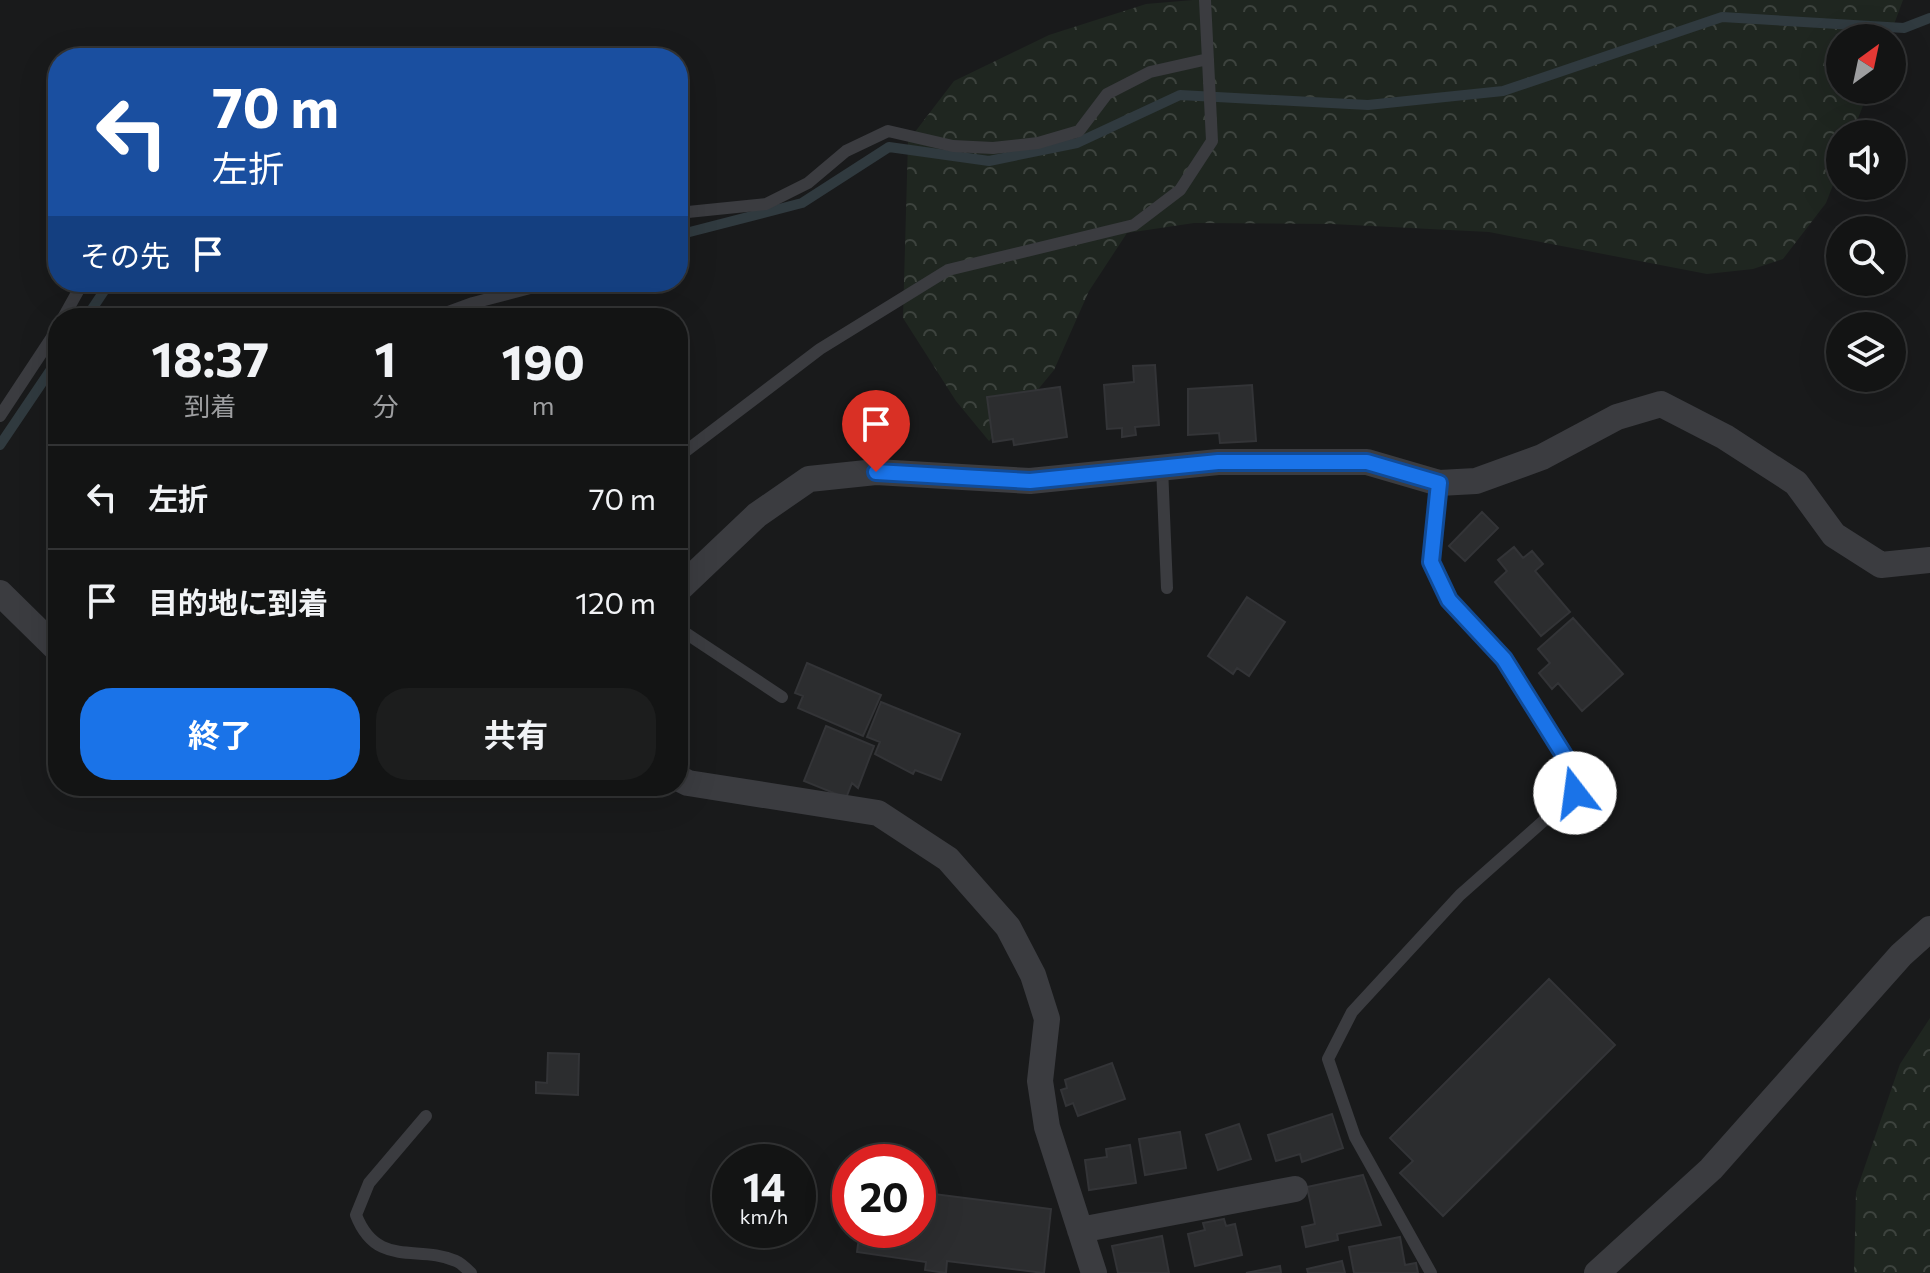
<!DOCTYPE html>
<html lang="ja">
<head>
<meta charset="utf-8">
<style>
  :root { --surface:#131414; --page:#1c1d1d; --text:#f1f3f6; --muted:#9d9ea0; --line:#323334; --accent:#1a73e8 }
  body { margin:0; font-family:Commissioner,"Noto Sans JP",sans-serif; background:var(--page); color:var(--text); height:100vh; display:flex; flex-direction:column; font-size:30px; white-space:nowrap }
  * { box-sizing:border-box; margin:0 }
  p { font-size:26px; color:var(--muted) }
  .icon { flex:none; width:44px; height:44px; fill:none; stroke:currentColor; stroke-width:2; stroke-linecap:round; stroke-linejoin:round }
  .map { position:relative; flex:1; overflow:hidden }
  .details { position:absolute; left:48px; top:308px; width:640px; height:488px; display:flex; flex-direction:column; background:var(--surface); border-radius:32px; box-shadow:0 8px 32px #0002,0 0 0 2px var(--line) }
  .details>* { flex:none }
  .banner { position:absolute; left:48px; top:48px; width:640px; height:244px; border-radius:32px; box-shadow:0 8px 32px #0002,0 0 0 2px var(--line); background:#1a4fa0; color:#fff; overflow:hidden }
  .needle { width:52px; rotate:33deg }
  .fabs { position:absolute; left:1826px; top:24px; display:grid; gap:16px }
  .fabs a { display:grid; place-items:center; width:80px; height:80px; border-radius:50%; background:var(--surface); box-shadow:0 8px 32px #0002,0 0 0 2px var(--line); font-size:40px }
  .speed { position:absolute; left:712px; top:1144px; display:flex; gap:16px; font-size:40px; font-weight:700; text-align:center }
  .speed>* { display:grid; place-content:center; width:104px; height:104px; border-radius:50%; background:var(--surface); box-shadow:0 8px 32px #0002,0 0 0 2px var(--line); line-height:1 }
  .speed small { font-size:20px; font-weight:400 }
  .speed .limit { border:12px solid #d22; background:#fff; color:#111 }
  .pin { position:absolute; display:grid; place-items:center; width:68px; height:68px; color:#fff; margin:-82px -34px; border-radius:50% 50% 50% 0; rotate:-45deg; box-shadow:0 0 8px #0007 }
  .pin .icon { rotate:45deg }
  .me { position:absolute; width:88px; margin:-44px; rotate:345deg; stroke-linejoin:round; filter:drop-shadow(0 0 6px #0008) }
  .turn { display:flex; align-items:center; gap:28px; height:168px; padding:0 32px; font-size:36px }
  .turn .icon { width:104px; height:104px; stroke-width:2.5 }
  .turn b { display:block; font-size:56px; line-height:68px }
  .then { display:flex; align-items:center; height:76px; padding:0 32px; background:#0003; gap:16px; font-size:30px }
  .eta { display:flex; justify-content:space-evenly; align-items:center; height:136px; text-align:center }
  .eta b { font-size:48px; font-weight:700; line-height:56px }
  .action { display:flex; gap:16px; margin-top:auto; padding:16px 32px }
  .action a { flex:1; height:92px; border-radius:32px; background:var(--accent); color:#fff; font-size:32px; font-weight:700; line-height:92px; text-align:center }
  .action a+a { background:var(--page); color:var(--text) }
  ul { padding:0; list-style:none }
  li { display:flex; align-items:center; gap:24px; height:104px; padding:0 32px; border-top:2px solid var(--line) }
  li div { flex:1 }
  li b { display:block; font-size:30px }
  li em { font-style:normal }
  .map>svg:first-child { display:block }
  .forest { fill:url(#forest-crowns) }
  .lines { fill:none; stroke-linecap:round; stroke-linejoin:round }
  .stream { stroke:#303a3f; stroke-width:10 }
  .building { fill:#2c2d2f; stroke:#333437; stroke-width:2 }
  .service { stroke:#3b3c40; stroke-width:12 }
  .minor { stroke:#3b3c40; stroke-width:26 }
  .route-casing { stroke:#114b97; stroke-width:20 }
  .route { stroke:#1a73e8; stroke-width:14 }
</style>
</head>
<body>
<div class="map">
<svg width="1930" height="1273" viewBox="0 0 1930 1273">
  <defs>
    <pattern id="forest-crowns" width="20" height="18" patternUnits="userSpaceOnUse" patternTransform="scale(2)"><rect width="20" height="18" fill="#1f2620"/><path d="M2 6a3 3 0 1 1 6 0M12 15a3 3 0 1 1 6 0" fill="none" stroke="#3d433e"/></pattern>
  </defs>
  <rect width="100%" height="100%" fill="#191a1b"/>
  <path class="forest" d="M1193 0H1903L1889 38H1840V90H1869L1852 134H1840V167L1826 203 1783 259 1753 269 1707 274 1489 232 1332 224 1194 223 1127 233 1089 291 1054 370 1022 409 989 441 956 401 903 318 908 141 954 81 1049 35 1146 4Z
    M1930 1018V1273H1854L1856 1192 1900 1064Z"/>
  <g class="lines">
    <path class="stream" d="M678 235 802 203 889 147 989 161 1077 143 1180 95 1368 105 1503 91 1722 17 1904 28 1930 18
      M86 318 110 282
      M0 445 58 359"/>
  </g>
  <path class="building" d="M1155 365 1159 425 1135 427 1136 435 1122 437V428L1107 429 1104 385 1134 382 1133 366Z
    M1252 385 1256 441 1220 443 1219 433 1188 435V389Z
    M1060 387 1067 437 1014 445 1013 439 993 442 987 397Z
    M1482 512 1498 528 1465 561 1449 546Z
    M1514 547 1523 558 1532 551 1543 564 1535 571 1570 612 1541 636 1495 582 1507 571 1498 560Z
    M1247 597 1285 622 1249 676 1237 668 1233 674 1208 656Z
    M1573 618 1623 674 1582 711 1558 683 1552 689 1539 673 1550 663 1538 649Z
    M807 663 881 695 863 736 798 708 803 696 795 693Z
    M881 702 960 734 941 780 915 770 913 774 875 754 880 742 867 737Z
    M826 726 874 746 858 788 852 783 846 798 804 781Z
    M1549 979 1615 1045 1443 1216 1400 1173 1413 1161 1390 1138Z
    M548 1053 579 1054 578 1095 536 1093V1082L547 1083Z
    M1112 1063 1125 1099 1078 1116 1073 1103 1066 1106 1061 1090 1067 1088 1065 1080Z
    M1332 1114 1343 1148 1302 1162 1300 1154 1276 1161 1268 1135Z
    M1239 1124 1251 1159 1218 1170 1206 1135Z
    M1180 1132 1186 1168 1145 1175 1139 1139Z
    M1130 1145 1136 1183 1089 1190 1085 1160 1107 1157 1106 1149Z
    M1363 1175 1381 1225 1337 1234 1338 1240 1306 1247 1302 1227 1315 1224 1307 1187Z
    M918 1192 1051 1209 1044 1273 947 1261 946 1273 925 1270 926 1262 857 1252 860 1230H918Z
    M1224 1219 1226 1226 1235 1224 1242 1255 1195 1266 1188 1234 1205 1230 1203 1223Z
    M1162 1236 1169 1273H1118L1112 1246Z
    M1400 1237 1405 1265 1416 1263 1418 1273H1354L1349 1247Z
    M1342 1261 1345 1273H1308L1307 1269Z
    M1280 1266 1281 1273H1246Z"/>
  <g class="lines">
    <path class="service" d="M678 213 766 204 808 183 846 151 888 131 953 146 993 148 1038 143 1079 131 1107 94 1150 72 1208 59
      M63 318 83 282
      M432 318 473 303 553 282
      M0 416 58 328
      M678 457 820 349 948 270 1134 225 1180 190 1212 141 1205 0
      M1162 467 1167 588
      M678 628 782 697
      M426 1116 369 1183 356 1215C377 1269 418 1244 456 1261 461 1263 467 1269 471 1273
      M1431 1273 1355 1137 1328 1059 1352 1012 1460 895 1575 793 1569 763 1504 659 1449 600 1431 562 1439 483"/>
    <path class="minor" d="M678 590 757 515 809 479 876 472 1030 481 1218 462H1367L1439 483 1476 481 1542 457 1617 417 1661 404 1725 437 1796 483 1834 535 1881 565 1930 560
      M0 593 58 650
      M678 778 688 783 878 813 948 859 1008 927 1033 975 1047 1019 1040 1081 1047 1127 1094 1273
      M1080 1230 1295 1189
      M1597 1273 1711 1169 1901 955 1930 929"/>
  </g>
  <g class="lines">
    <g class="route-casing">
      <path id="route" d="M876 472 1030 481 1218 462H1367L1439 483 1431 562 1449 600 1504 659 1569 763 1575 793"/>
    </g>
    <use href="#route" class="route"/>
  </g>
</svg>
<div class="fabs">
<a><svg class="needle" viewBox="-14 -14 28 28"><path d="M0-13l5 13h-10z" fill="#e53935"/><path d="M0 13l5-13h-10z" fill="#9d9ea0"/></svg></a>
<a><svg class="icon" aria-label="sound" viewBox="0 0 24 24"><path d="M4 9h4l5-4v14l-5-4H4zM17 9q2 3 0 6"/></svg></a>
<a><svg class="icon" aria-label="search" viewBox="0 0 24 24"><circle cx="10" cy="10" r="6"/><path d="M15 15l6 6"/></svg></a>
<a><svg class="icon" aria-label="layers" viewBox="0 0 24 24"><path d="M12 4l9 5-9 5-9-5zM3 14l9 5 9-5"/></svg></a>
</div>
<div class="speed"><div>14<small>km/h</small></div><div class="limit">20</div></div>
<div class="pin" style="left:876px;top:472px;background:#d93025"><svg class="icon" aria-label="arrive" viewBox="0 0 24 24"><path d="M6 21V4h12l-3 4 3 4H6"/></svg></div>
<svg class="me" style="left:1575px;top:793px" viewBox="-20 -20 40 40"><circle r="19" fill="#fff"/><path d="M0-13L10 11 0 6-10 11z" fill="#1a73e8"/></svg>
<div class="banner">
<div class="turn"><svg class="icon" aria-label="left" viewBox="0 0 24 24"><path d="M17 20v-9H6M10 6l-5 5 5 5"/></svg><div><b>70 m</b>左折</div></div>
<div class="then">その先<svg class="icon" aria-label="arrive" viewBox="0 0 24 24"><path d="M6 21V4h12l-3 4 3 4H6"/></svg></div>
</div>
<section class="details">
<div class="eta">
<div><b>18:37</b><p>到着</p></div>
<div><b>1</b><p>分</p></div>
<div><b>190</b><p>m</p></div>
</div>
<ul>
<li><svg class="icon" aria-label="left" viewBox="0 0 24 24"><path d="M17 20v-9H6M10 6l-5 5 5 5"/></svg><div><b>左折</b></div><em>70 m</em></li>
<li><svg class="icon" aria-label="arrive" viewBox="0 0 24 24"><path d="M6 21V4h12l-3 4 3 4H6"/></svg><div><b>目的地に到着</b></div><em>120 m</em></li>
</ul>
<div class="action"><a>終了</a><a>共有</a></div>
</section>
</div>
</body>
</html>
